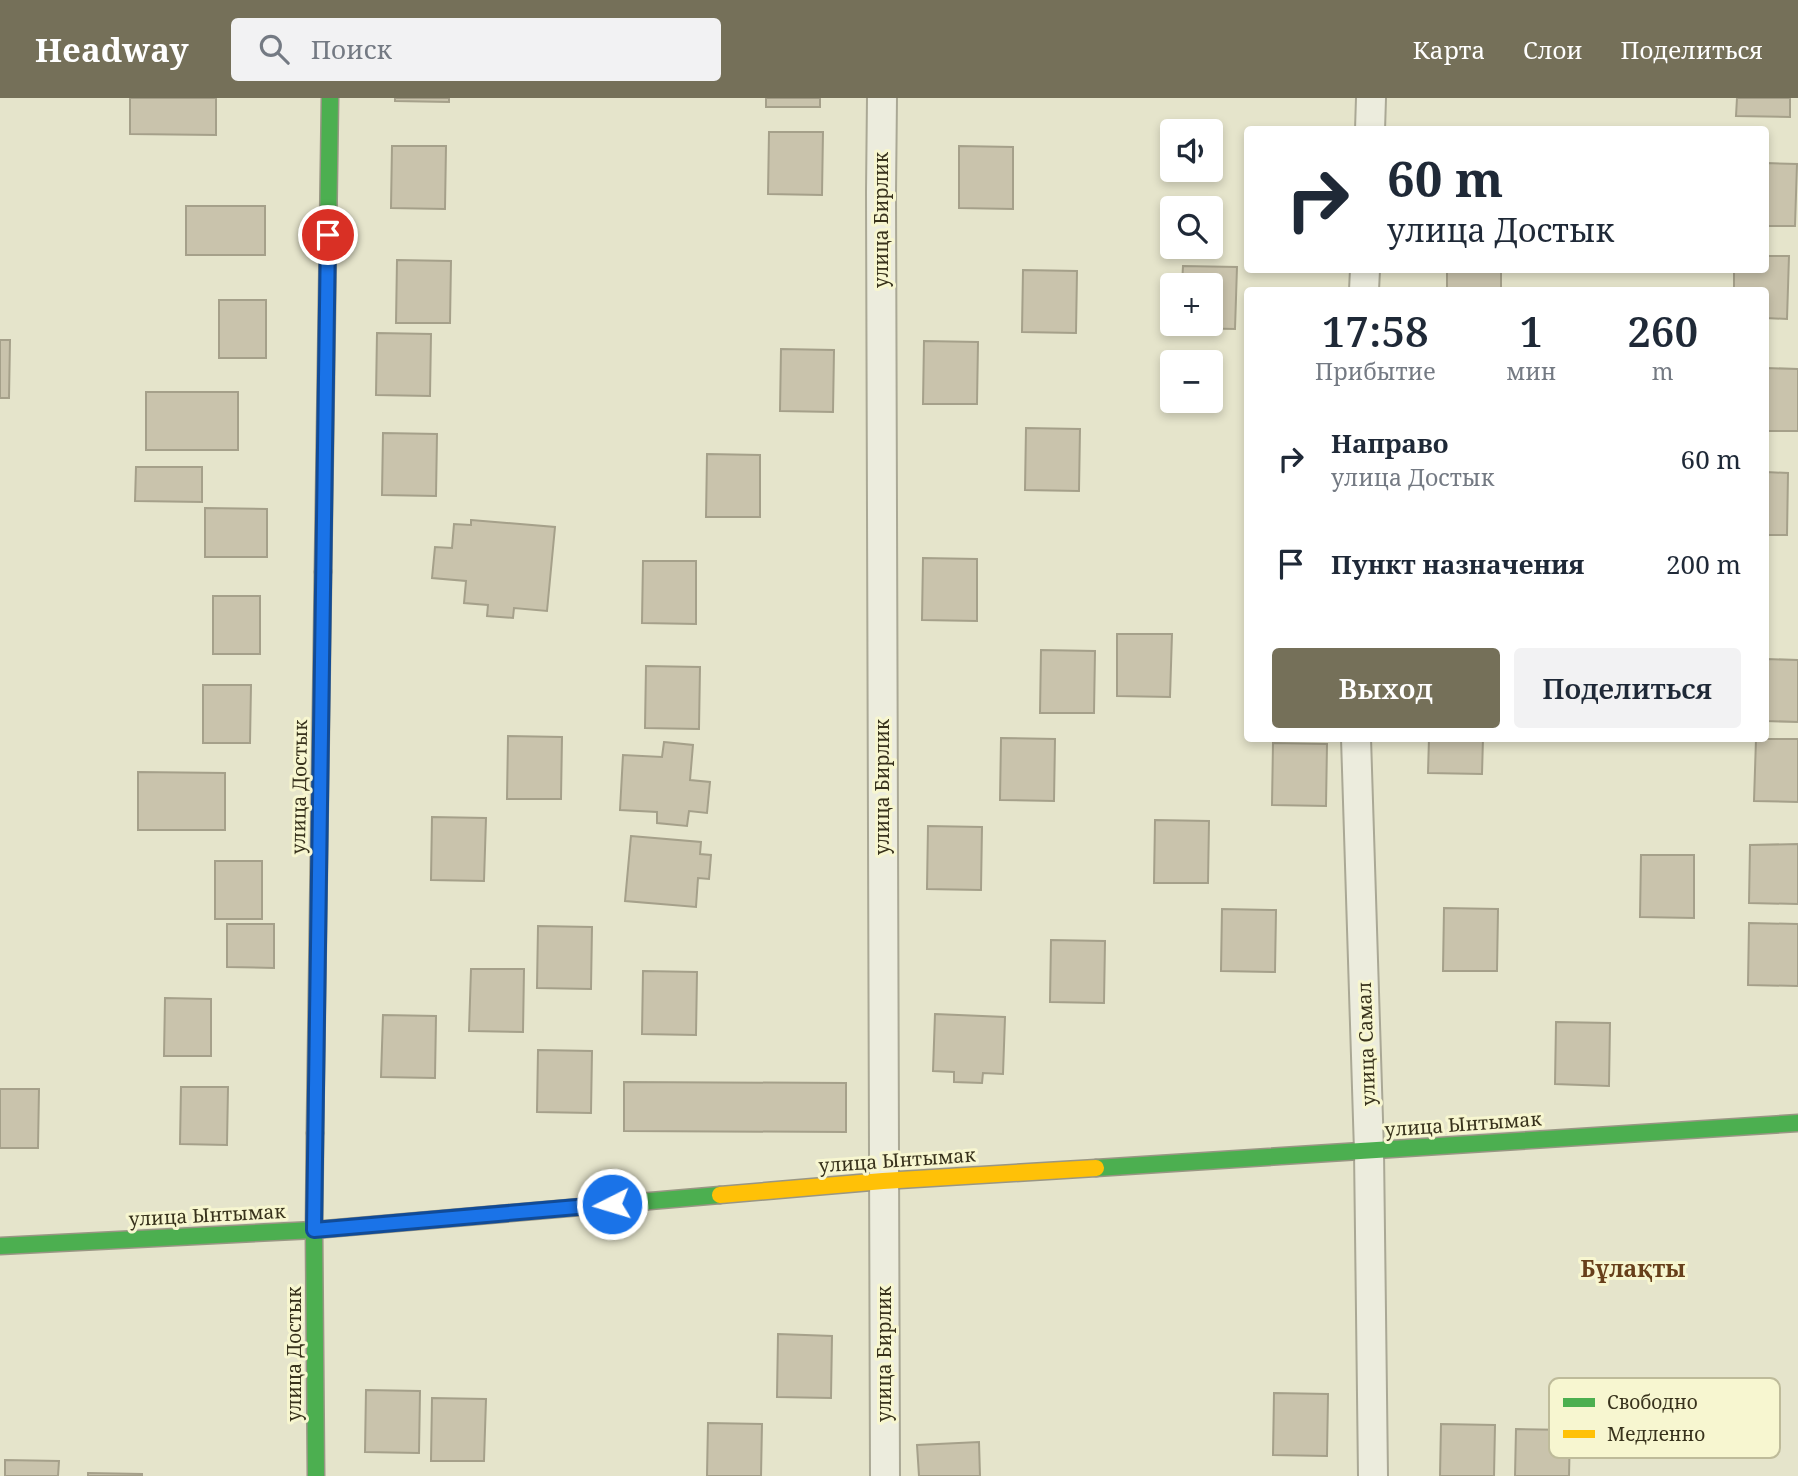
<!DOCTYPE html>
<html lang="ru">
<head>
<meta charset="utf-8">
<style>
  :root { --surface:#fff; --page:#f2f2f3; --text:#1f2937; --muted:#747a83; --accent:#757059 }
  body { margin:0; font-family:"Noto Serif",serif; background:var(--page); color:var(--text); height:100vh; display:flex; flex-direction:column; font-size:26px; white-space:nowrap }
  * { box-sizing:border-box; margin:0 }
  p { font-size:23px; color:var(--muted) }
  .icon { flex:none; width:38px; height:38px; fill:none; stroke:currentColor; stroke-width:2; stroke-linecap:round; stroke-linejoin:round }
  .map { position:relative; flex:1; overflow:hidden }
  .side { position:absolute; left:1244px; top:189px; width:525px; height:455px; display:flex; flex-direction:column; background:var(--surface); border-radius:7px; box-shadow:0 4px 10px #0003 }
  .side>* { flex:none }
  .banner { position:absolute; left:1244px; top:28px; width:525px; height:147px; border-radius:7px; box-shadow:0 4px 10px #0003; background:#fff; color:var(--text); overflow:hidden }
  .tools { position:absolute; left:1160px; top:21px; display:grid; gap:14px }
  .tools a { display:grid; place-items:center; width:63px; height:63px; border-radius:7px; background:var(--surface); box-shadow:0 4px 10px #0003; font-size:35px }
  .pin { position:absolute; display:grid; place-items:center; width:60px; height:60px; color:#fff; margin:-30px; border:4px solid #fff; border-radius:50%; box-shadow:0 2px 7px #0007 }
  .me { position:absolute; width:77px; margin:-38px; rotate:265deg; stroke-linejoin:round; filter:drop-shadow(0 0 5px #0008) }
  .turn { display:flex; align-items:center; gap:24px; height:147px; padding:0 28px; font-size:32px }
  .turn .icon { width:91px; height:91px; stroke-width:2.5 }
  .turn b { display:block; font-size:49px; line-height:60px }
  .eta { display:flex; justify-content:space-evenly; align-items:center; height:119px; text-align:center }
  .eta b { font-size:42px; font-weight:600; line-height:49px }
  .primary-button { display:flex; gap:14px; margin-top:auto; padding:14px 28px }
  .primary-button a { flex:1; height:80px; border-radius:7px; background:var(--accent); color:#fff; font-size:28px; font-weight:600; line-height:80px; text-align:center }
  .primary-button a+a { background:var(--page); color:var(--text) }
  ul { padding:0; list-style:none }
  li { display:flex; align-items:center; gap:21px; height:105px; padding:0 28px }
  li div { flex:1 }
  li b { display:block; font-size:26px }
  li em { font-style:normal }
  header { display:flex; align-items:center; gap:42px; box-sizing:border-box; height:98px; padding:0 35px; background:var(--accent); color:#fff }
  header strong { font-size:33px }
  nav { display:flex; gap:38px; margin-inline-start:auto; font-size:24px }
  .search { width:490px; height:63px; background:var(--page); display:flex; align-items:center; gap:18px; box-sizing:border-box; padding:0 24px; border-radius:7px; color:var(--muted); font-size:26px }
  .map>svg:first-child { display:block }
  .building { fill:#c9c3ac; stroke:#a5a08a; stroke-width:2 }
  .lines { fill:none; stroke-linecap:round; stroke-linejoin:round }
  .street-casing { stroke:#aaa895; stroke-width:32 }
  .fast-casing { stroke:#999684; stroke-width:19 }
  .slow-casing { stroke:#999684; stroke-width:19 }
  .street { stroke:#ececdd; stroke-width:28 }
  .fast { stroke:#4caf50; stroke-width:16 }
  .slow { stroke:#ffc107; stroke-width:16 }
  .route-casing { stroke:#114b97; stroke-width:18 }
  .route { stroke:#1a73e8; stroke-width:12 }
  .labels { text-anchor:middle; stroke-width:6; stroke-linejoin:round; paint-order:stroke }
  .street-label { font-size:19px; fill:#38321c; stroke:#f7f6d0 }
  .quarter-label { font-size:23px; font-weight:bold; fill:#673f1a; stroke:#f7f6d0 }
  .key { fill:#f7f6d0; stroke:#bebb9a; stroke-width:2 }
  .key-label { font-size:19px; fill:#38321c }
</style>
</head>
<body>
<header>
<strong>Headway</strong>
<div class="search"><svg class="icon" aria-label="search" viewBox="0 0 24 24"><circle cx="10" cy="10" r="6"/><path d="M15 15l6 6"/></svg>Поиск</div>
<nav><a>Карта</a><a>Слои</a><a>Поделиться</a></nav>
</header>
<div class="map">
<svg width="1798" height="1378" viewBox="0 0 1798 1378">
  <rect width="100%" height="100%" fill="#e5e4cb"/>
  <path class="building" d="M130 0H216V37L130 36Z
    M395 0H449V4L395 3Z
    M766 0H820V9H766Z
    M1737 0H1790V19L1736 18Z
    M1473 29 1527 30V32H1473Z
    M769 34H823L822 97 768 96Z
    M392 48H446L445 111 391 110Z
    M959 48 1013 49V111L959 110Z
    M1766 65 1797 66 1795 128H1766Z
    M186 108H265V157H186Z
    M1766 158H1789L1787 221 1766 220V192H1734V172H1766Z
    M397 162 451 163 450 225H396Z
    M1183 168 1237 169 1235 231 1182 230V226H1211V187H1182Z
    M1023 172 1077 173 1076 235 1022 234Z
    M1447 172H1501V192H1447Z
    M219 202H266V260H219Z
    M377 235 431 236 430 298 376 297Z
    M0 242H10L9 300H0Z
    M924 243 978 244 977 306H923Z
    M781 251 834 252 833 314 780 313Z
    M1766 270 1798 271V333H1766Z
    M146 294H238V352H146Z
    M1026 330 1080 331 1079 393 1025 392Z
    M383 335 437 336 436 398 382 397Z
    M707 356 760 357V419H706Z
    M136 369H202V404L135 403Z
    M1766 374 1788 375 1787 437H1766Z
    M205 410 267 411V459H205Z
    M471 422 555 429 547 513 514 510 513 520 487 518 488 507 464 505 466 483 432 480 435 449 452 450 454 426 471 427Z
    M923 460 977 461V523L922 522Z
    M643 463H696V526L642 525Z
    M213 498H260V556H213Z
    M1117 536H1172L1170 599 1117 598Z
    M1041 552 1095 553 1094 615H1040Z
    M1766 561 1798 562V624L1766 623Z
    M646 568 700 569 699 631 645 630Z
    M203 587H251L250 645H203Z
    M508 638 562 639 561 701H507Z
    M1001 640 1055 641 1054 703 1000 702Z
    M1429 640H1483L1482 676 1428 675Z
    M1756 641H1798V704L1754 703Z
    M664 644 693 647 690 682 710 684 707 715 689 713 687 728 657 725V714L620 712 623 657 662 659Z
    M1273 645 1327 646 1326 708 1272 707Z
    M138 674 225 675V732H138Z
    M432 719 486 720 484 783 431 782Z
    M1155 722 1209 723 1208 785H1154Z
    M928 728 982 729 981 792 927 791Z
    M631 738 701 744 700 756 711 757 709 781 698 780 696 809 625 803Z
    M1798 746V806L1749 805 1750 747Z
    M1641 757H1694V820L1640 819Z
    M215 763H262V821H215Z
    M1444 810 1498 811 1497 873H1443Z
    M1222 811 1276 812 1275 874 1221 873Z
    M1749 825 1798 826V888L1748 887Z
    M227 826H274V870L227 869Z
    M538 828 592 829 591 891 537 890Z
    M1051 842 1105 843 1104 905 1050 904Z
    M471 871H524L523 934 469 933Z
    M643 873 697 874 696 937 642 936Z
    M165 900 211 901V958H164Z
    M935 916 1005 919 1003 976 983 975 982 985 954 984V974L933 973Z
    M383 917 436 918 435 980 381 979Z
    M1556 924 1610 925 1609 988 1555 986Z
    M538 952 592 953 591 1015 537 1014Z
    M624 984 846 985V1034L624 1033Z
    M181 989H228L227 1047 180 1046Z
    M0 991H39L38 1050H0Z
    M778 1236 832 1238 831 1300 777 1299Z
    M366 1292 420 1293 419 1355 365 1354Z
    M1274 1295 1328 1296 1327 1358 1273 1357Z
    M432 1300 486 1301 484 1363H431Z
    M708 1325 762 1326 761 1378H707Z
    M1441 1326 1495 1327 1494 1378H1440Z
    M1516 1331 1570 1332 1569 1378H1515Z
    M979 1344 980 1378H919L917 1347Z
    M5 1362 59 1363 58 1378H5Z
    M88 1375 142 1376V1378H88Z"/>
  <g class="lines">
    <g class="street-casing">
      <path id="street" d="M882 0 881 94 885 1378
        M1370 32 1371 0
        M1364 192 1365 172
        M1356 640 1369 1053 1373 1378"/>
    </g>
    <g class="fast-casing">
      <path id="fast" d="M323 474 330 0
        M315 1035 314 1132 316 1378
        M1096 1070 1798 1025
        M0 1148 314 1132 720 1097"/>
    </g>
    <g class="slow-casing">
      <path id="slow" d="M315 1035 323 474
        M720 1097 883 1083 1096 1070"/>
    </g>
    <use href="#street" class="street"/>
    <use href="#fast" class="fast"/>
    <use href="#slow" class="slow"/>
  </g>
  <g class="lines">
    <g class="route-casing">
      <path id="route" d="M328 137 314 1132 612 1106"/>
    </g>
    <use href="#route" class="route"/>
  </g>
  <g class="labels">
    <g class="street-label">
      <text transform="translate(881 122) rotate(-90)" y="7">улица Бирлик</text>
      <text transform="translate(299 689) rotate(-89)" y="7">улица Достык</text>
      <text transform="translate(882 689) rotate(-90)" y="7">улица Бирлик</text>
      <text transform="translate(1366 946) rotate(-92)" y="7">улица Самал</text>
      <text transform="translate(1463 1026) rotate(-4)" y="7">улица Ынтымак</text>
      <text transform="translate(897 1062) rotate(-4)" y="7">улица Ынтымак</text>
      <text transform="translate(207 1117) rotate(-3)" y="7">улица Ынтымак</text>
      <text transform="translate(294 1256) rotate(-90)" y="7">улица Достык</text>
      <text transform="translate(884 1256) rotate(-90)" y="7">улица Бирлик</text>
    </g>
    <g class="quarter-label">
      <text x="1633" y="1179">Бұлақты</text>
    </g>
  </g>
  <rect x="1549" y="1280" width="231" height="80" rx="10" class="key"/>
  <rect x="1563" y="1300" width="32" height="9" fill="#4caf50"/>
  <rect x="1563" y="1332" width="32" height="8" fill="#ffc107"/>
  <g class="key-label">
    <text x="1607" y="1311">Свободно</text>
    <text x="1607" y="1343">Медленно</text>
  </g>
</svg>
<div class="tools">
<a><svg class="icon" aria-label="sound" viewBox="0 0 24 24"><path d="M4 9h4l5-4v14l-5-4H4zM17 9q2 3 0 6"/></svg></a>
<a><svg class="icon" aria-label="search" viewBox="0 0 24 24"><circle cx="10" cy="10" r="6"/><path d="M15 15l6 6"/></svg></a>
<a>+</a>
<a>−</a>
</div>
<div class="pin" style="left:328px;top:137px;background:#d93025"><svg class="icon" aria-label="arrive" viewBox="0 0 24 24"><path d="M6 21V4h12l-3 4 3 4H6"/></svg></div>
<svg class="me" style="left:612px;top:1106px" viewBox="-20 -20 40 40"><circle r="17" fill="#1a73e8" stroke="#fff" stroke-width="3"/><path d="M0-11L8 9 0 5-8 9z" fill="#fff"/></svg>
<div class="banner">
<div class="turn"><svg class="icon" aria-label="right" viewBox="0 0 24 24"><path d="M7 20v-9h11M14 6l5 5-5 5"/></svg><div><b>60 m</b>улица Достык</div></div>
</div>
<section class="side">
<div class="eta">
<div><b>17:58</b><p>Прибытие</p></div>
<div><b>1</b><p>мин</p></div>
<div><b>260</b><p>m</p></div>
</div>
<ul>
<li><svg class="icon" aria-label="right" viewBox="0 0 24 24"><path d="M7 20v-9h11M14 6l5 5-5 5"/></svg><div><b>Направо</b><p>улица Достык</p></div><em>60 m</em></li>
<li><svg class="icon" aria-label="arrive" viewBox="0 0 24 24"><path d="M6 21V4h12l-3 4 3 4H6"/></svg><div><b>Пункт назначения</b></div><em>200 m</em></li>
</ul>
<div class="primary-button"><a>Выход</a><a>Поделиться</a></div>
</section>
</div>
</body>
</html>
